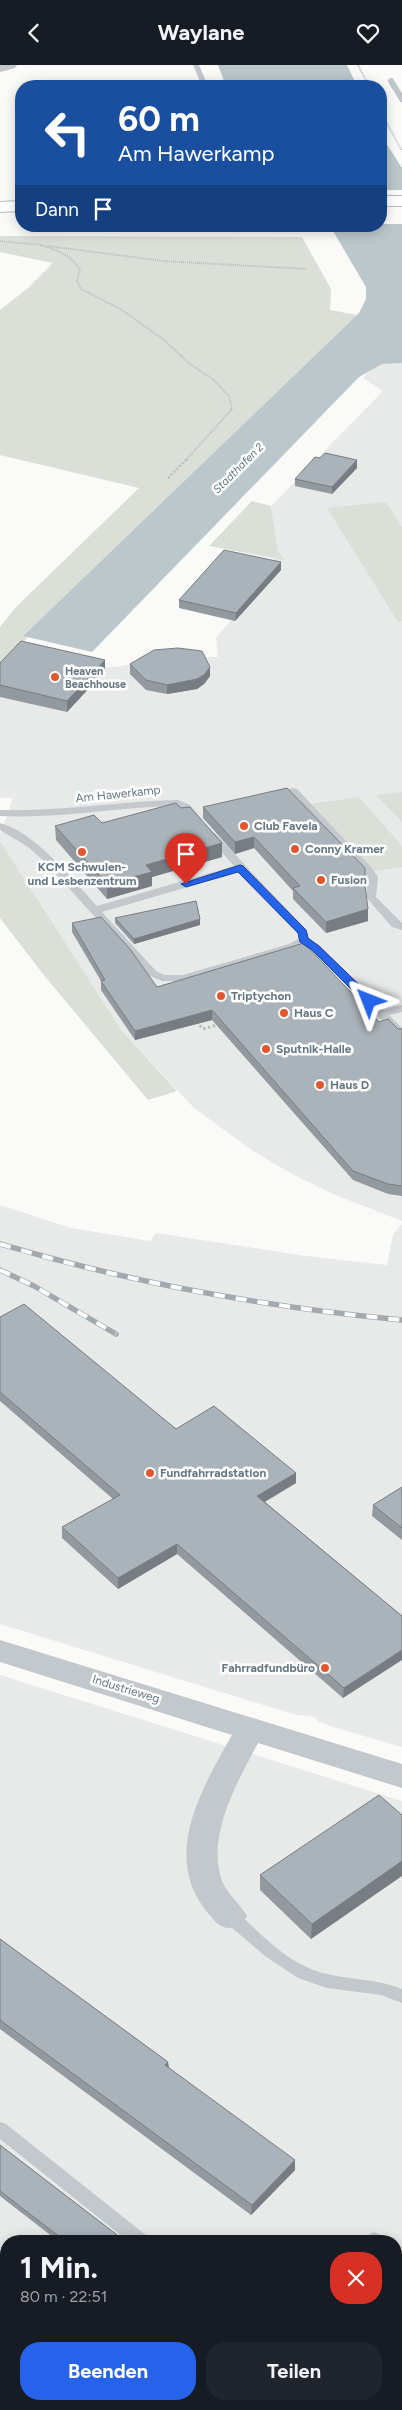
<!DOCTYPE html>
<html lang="de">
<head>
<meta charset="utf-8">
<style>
  :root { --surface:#171b24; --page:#20242c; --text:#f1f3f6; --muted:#9ea1a6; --accent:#2563eb }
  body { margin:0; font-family:Figtree,sans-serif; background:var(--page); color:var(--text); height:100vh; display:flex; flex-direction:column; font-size:19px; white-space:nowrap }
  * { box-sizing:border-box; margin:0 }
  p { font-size:16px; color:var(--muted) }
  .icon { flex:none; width:28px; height:28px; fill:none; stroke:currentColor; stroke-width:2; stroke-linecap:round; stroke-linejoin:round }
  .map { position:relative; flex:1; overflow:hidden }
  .details { position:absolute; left:0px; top:2170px; width:402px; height:175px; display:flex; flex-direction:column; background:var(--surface); border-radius:20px 20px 0 0; box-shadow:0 2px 12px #0003 }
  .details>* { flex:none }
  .hud { position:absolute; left:15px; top:15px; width:372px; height:152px; border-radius:20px; box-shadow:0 2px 12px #0003; background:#1a4fa0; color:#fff; overflow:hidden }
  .pin { position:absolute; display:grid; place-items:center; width:42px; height:42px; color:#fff; margin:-51px -21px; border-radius:50% 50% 50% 0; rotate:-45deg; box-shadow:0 0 5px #0007 }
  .pin .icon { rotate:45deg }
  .me { position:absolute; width:55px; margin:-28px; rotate:315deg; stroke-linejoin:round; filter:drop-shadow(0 0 4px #0008) }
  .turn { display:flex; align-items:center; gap:18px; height:105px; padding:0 20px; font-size:22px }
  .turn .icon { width:65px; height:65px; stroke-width:2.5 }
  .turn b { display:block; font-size:35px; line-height:42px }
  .then { display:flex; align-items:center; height:48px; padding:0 20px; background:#0003; gap:10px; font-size:19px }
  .round { display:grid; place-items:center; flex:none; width:52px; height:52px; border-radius:20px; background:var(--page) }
  .summary { display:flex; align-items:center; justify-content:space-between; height:85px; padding:0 20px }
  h1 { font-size:30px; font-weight:700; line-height:38px }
  .cta { display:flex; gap:10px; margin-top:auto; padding:10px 20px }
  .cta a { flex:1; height:58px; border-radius:20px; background:var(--accent); color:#fff; font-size:20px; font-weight:700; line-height:58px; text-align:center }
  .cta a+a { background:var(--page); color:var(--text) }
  header { display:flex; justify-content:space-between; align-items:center; height:65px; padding:0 20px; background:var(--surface); font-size:22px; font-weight:700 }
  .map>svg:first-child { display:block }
  .built { fill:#e8e9e9; fill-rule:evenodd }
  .green { fill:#dadfd7 }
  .water { fill:#bbc7cb }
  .pier { fill:#fafaf8 }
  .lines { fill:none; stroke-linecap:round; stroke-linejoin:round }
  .stream { stroke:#bbc7cb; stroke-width:6 }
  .secondary-casing { stroke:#b3babf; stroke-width:2 }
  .path-far2 { stroke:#bbbfc2; stroke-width:2; stroke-dasharray:1 1; stroke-linecap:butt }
  .path-far1 { stroke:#bbbfc2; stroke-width:2.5; stroke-dasharray:2 2; stroke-linecap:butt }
  .path { stroke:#bbbfc2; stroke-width:3; stroke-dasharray:2.5 2.5; stroke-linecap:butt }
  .service { fill:#c3c8cc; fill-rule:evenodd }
  .minor { fill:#c3c8cc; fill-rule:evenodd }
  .secondary { fill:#fff; fill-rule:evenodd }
  .rail-casing { stroke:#a2aab0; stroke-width:5.5 }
  .rail { stroke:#fff; stroke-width:4; stroke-dasharray:11; stroke-linecap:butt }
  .wall { fill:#929a9f }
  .shaded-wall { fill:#777d82 }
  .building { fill:#aab3b9; stroke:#777d82 }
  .route { fill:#2563eb; stroke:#184099 }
  .poi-dot { fill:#e4572e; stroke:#fff; stroke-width:2 }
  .labels { text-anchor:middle; stroke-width:5; stroke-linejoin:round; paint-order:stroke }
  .far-water-label { font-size:11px; font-style:italic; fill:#60757c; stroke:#fff }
  .far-poi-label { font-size:11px; font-weight:bold; fill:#657683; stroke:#fff; text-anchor:start }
  .street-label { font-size:12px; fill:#657683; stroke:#fff }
  .poi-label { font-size:12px; font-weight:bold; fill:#657683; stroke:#fff; text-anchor:start }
</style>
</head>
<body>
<header><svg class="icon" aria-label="back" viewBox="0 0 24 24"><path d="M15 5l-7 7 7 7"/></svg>Waylane<svg class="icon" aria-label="heart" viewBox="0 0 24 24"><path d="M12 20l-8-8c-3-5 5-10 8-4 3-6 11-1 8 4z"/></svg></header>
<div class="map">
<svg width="402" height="2345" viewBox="0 0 402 2345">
  <rect width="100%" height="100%" fill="#fafaf8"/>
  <path class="built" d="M402 296V1156L333 1129 292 1109 253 1086 194 1043 122 966 0 776V770L13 733H0V604L116 602 166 592H218L216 573 246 537 278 486 271 441 383 326 363 313 373 302 380 298Z
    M0 1140 71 1163 150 1176 156 1168 306 1191 387 1200 393 1170 402 1159V1682L333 1662 318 1656 315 1652 296 1650 0 1559Z
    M0 1610 402 1736V2345H0ZM6 2176H396V2339H6Z"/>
  <path class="green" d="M0 171 302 172 331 224 330 245 357 250 24 570 28 572 0 604V562L16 542 139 423 0 390V245L28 223 53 198 0 187Z
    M252 436 271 441 278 486 284 495 209 481Z
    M386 437 402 462V556L398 557 327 443Z
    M402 727V757L376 730Z
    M359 732 402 781V802L375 806 312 739Z
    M0 776 122 966 177 1026 148 1035 43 909 0 853Z"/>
  <path class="water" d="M218 0H347L357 21H226Z
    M381 70 402 103V298L382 299 359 312 92 587 23 571 359 248 366 234V222L330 161H381Z"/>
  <path class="pier" d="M381 125H402V159H381Z"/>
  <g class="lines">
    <path class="stream" d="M391 16 402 34"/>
    <g class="secondary-casing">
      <path id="secondary" d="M381 131H402V141H381Z
        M21 136V146L0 147V137Z"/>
    </g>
    <path class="path-far2" d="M358 0 369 21
      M381 47 402 86
      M0 176 42 180
      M41 180C57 185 71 190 80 205L77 216 81 224 122 245 164 275 190 299 214 315 229 331 232 344 186 395
      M48 181 163 196 307 204"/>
    <path class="path-far1" d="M168 413 188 393"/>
    <path class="path" d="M196 957 203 964 217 960"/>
    <path class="service" d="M193 0H199L208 21H202Z
      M293 723 297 724 372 803 378 812 376 832 402 858V865L392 862 366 832 368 812 364 807 291 730 275 732 270 729 271 727Z
      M178 735 190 740 202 755 201 757H193L182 744 176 741C117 742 59 754 0 751V745C60 747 118 736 178 735Z
      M0 758C35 767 73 815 97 841L234 801 206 770 207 768H215L307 866 309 874 320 881 384 945 402 940V947L389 950 402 963V973L398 972 312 885 304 880 184 916H162L148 910 43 795 28 782 0 765ZM239 807 298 869V874L289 879 183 910H164L156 906 102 847Z
      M230 1845 236 1846C262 1870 290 1901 327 1909 352 1915 378 1914 402 1924V1938L381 1930 327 1923 298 1913 265 1891 224 1856 222 1851 224 1846Z
      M0 2057 6 2059 147 2171 150 2176H128L0 2074Z
      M374 2167 380 2170 382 2176H363L366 2171Z"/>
    <path class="minor" d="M0 0H17L15 3 0 7Z
      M0 1575 402 1699V1723L258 1678C237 1718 206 1770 222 1816 227 1829 240 1839 247 1851L242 1860C223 1867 219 1861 207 1847 161 1791 202 1723 232 1670L0 1597Z"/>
    <use href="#secondary" class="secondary"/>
    <g class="rail-casing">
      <path id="rail" d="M0 1179C132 1218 265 1242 402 1255
        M0 1205 34 1221 116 1269"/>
    </g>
    <use href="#rail" class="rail"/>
  </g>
  <path class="wall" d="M320 393 357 395V403L332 429 295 421V414Z
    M281 497V505L235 556 179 543V535Z
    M105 595V606L67 647 0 632V598Z
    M130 599 210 602V611L204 619 197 624 167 629 146 625 130 609Z
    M203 742 365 821 368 856 326 868 293 834V826L254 783 235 789 203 753Z
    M181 743 222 778V792L152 812V821L107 834 56 775 55 761 102 758Z
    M115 853 200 860 134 879 115 858Z
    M72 858 157 922 379 957 398 964H402V1131L388 1129 353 1115 212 955 135 975 101 925V916L72 867Z
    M0 1252 176 1364 296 1408V1418L265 1437 402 1551 343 1633 177 1489 118 1524 62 1473V1462L113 1434 0 1336Z
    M402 1422V1475L372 1451 373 1440Z
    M402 1750 311 1874 260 1825V1810Z
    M0 1874 168 1997 169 2003 295 2105 251 2150 0 1964Z
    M0 2080 125 2176H58L0 2131Z"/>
  <path class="shaded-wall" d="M357 395V403L332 429V422Z
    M281 497V505L235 556 236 548Z
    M105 595V606L67 647V636Z
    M210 602V611L204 619 197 624 167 629V620Z
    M254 772V783L235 789V777Z
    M222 778V792L152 812V821L107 834V819L146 800Z
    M368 844V856L326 868V857Z
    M200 854V860L134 879V874Z
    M212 945V955L135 975V966Z
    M296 1408V1418L257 1441V1431Z
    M177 1479V1489L118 1524V1513Z
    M402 1585V1595L343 1633 344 1623Z
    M402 1796V1811L311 1874 312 1859Z
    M168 1997 169 2007 165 2000Z
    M295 2095V2105L251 2150 252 2140Z"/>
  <path class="building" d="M325 388 357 395 332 422 295 414 315 392 320 393Z
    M224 485 281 497 236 548 179 535Z
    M21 576 105 595 67 636 0 620V598Z
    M178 583 202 586 210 602 204 610 197 614 167 620 146 615 130 599 154 585Z
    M287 723 365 803V821L368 844 326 857 293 823 300 821 254 772 235 777 203 742Z
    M176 738 181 743 190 742 222 778 146 800 152 807 107 819 55 761 94 750 102 758Z
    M196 836 200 854 134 874 115 853Z
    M101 852 130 884 157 922 304 878 379 957 388 954 398 964H402V1121L388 1119 353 1106 212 945 135 966 101 916 105 915 72 858Z
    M24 1239 176 1364 214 1341 296 1408 257 1431 402 1551V1585L344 1623 177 1479 118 1513 62 1462 120 1430 0 1327V1252Z
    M402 1422V1463L373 1440Z
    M379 1730 402 1750V1796L312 1859 260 1810Z
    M0 1874 168 1997 165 2000 295 2095 252 2140 0 1955Z
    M0 2080 125 2176H65L0 2126Z"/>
  <path class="route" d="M240 800 243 801 306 865 308 873 319 881 373 933V938H365L312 885 300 877 298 868 238 807 186 822 181 819Z"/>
  <g class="poi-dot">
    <circle cx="55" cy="612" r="5"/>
    <circle cx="244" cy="761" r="5"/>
    <circle cx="295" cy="784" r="5"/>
    <circle cx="82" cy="787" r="5"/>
    <circle cx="321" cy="815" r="5"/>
    <circle cx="221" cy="931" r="5"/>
    <circle cx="284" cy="948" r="5"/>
    <circle cx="266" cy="984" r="5"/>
    <circle cx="320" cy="1020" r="5"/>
    <circle cx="150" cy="1408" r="5"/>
    <circle cx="325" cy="1603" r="5"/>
  </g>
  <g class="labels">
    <g class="far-water-label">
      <text transform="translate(238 403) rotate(-45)" y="4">Stadthafen 2</text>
    </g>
    <g class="far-poi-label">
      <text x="65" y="610">Heaven<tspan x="65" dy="13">Beachhouse</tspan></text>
    </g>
    <g class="street-label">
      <text transform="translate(118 729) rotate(-6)" y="4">Am Hawerkamp</text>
      <text transform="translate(126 1624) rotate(17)" y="4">Industrieweg</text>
    </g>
    <g class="poi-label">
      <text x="254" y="765">Club Favela</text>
      <text x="305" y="788">Conny Kramer</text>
      <text x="82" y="806" text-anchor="middle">KCM Schwulen-<tspan x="82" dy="14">und Lesbenzentrum</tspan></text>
      <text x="331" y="819">Fusion</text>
      <text x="231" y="935">Triptychon</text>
      <text x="294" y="952">Haus C</text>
      <text x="276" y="988">Sputnik-Halle</text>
      <text x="330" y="1024">Haus D</text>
      <text x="160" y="1412">Fundfahrradstation</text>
      <text x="315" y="1607" text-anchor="end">Fahrradfundbüro</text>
    </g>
  </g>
</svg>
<div class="pin" style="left:186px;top:819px;background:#d93025"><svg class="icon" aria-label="arrive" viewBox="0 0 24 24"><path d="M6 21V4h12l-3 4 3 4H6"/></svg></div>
<svg class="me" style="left:369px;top:936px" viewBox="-20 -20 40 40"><path d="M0-17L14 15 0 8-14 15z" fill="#2563eb" stroke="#fff" stroke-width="4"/></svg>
<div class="hud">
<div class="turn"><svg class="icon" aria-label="left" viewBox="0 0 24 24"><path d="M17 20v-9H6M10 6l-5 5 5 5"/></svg><div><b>60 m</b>Am Hawerkamp</div></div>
<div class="then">Dann<svg class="icon" aria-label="arrive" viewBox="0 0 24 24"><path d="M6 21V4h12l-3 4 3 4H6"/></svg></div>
</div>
<section class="details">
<div class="summary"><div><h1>1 Min.</h1><p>80 m · 22:51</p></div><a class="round" style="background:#d93025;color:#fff"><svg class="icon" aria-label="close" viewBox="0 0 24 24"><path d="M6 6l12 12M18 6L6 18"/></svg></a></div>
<div class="cta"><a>Beenden</a><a>Teilen</a></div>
</section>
</div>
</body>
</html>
